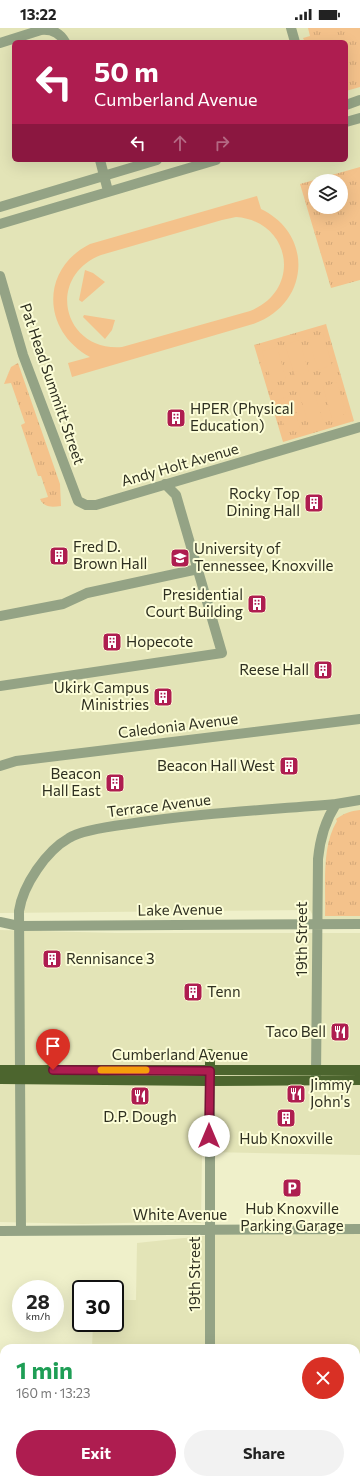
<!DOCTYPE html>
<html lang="en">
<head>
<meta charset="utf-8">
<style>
  :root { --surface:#fff; --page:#f2f2f2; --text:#222; --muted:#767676; --accent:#ae1d50 }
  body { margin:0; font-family:Commissioner,sans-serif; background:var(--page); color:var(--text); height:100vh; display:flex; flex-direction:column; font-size:15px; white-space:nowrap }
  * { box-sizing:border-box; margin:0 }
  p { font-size:13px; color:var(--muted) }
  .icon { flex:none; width:22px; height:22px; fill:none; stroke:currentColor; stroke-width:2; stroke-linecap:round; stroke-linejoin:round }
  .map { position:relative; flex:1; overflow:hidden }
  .side { position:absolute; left:0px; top:1316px; width:360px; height:140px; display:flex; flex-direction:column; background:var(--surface); border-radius:12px 12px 0 0; box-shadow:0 4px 16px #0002 }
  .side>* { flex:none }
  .hud { position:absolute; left:12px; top:12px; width:336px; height:122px; border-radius:6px; box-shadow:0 4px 16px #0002; background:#ae1d50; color:#fff; overflow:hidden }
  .tools { position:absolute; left:308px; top:146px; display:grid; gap:8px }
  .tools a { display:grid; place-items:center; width:40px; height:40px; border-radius:50%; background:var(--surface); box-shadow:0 4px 16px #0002; font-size:20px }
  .speed { position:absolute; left:12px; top:1252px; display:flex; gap:8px; font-size:20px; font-weight:700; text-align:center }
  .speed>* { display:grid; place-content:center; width:52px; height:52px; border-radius:50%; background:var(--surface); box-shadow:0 4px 16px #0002; line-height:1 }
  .speed small { font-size:10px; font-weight:400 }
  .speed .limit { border:2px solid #111; border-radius:6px; background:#fff; color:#111 }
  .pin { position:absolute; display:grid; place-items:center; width:34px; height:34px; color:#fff; margin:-41px -17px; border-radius:50% 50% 50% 0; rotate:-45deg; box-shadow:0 0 4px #0007 }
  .pin .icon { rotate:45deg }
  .me { position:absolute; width:44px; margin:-22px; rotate:0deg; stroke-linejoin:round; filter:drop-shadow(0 0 3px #0008) }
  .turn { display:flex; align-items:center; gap:14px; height:84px; padding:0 16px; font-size:18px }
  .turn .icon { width:52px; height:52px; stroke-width:2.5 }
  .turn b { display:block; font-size:28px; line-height:34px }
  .lanes { display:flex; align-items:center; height:38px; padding:0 16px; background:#0003; justify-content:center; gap:20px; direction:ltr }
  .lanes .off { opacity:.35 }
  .round { display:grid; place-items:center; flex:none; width:42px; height:42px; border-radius:21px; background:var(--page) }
  .summary { display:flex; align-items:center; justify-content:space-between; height:68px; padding:0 16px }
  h1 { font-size:24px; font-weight:700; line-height:30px; color:#1e9e55 }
  .primary-button { display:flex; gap:8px; margin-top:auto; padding:8px 16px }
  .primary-button a { flex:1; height:46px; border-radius:24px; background:var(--accent); color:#fff; font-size:16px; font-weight:700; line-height:46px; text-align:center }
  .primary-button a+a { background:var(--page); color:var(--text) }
  .status { display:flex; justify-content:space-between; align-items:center; height:28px; padding:0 20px; background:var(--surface); direction:ltr }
  .status svg { height:11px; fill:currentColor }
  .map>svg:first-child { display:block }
  .built { fill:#e3e4b7; fill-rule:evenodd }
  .grass { fill:url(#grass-tufts); fill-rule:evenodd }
  .garden { fill:#f4c28b; fill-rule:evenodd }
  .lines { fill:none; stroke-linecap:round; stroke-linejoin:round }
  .minor { stroke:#94a385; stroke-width:10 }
  .major { stroke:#4c652e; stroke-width:10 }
  .route-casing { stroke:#711334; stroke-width:10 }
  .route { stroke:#ae1d50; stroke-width:7 }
  .slow { stroke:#f59e0b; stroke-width:7 }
  .labels { text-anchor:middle; stroke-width:4; stroke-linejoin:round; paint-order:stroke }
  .street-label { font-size:15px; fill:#2e2f20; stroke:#fcfdd7 }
  .poi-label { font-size:15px; fill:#2e2f20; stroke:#fcfdd7; text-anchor:start }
</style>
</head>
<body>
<div class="status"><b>13:22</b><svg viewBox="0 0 49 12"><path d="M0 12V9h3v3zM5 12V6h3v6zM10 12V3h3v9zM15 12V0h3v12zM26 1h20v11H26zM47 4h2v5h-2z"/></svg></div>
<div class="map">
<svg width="360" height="1456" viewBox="0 0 360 1456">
  <defs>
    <pattern id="grass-tufts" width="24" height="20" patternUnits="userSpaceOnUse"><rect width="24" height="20" fill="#f4c28b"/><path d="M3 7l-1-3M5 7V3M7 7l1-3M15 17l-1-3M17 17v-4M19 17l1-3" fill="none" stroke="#d2a778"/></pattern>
  </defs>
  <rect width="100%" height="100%" fill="#eff0ca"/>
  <path class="built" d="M0 0H360V896H317L310 882 0 885ZM14 14H346V132H14ZM315 153H341V179H315Z
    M0 902 117 905H360V1127L209 1124 202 1126 201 1195 164 1194 83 1196 0 1194Z
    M360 1205V1456H90V1452H356V1320H92L93 1295H115V1272H136L137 1215 222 1206Z"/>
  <path class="grass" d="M308 0H360V59L346 63V14H305L303 10 310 8Z
    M360 139V252L331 260 300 156ZM315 153H341V179H315Z
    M326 296 354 393 283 414 254 317Z
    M18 335 60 456 61 478C52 479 44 480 40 471L48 469 41 448H38L21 397 25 395 11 355 4 356 11 339Z
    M360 782V888H325C326 858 321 819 337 793L336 791C345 785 350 783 360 782Z"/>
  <path class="garden" d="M257 168 261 181C315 207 309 277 253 296L72 349 68 335 90 329C42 303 40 241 90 216ZM236 189C292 193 302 263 250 283L122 319C63 324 45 249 101 227L222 192Z
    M85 242 93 245 105 254 82 274 79 272Z
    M84 287 115 292 112 302 105 311 83 289Z
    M323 306 332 337 318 342 308 310Z
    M299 312 309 344 295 348 285 317Z
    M277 319 286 351 272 355 262 323Z
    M337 354 346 386 332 390 323 359Z
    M313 361 323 393 309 397 299 365Z
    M291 368 300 400 286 404 276 372Z"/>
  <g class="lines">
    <path class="minor" d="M291 0 295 14
      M0 15 41 2C52 1 60 5 65 14
      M346 77 360 72
      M346 94 360 90
      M100 132 108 163
      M0 179 157 132
      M0 196 216 132
      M0 248 23 327 78 473 86 477H96L360 399
      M0 588 63 576 87 565 198 541
      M0 658 222 625 176 467 165 456
      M0 738 16 733 360 691
      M0 894 19 898 360 896
      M316 1049 318 831C320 810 325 793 336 776
      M210 1053V1320
      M0 1203 360 1201
      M21 1203 19 883C23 857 46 823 69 810 81 802 113 798 128 796 197 785 267 782 336 776L360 772
      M356 1336H360
      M0 1338H4
      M18 1456V1452"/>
    <path class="major" d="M0 1042H360
      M210 1049V1026V1035
      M0 1051 210 1053 360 1052"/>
  </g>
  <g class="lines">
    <g class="route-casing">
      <path id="route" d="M53 1042 210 1043 209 1108"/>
    </g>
    <use href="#route" class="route"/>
    <path class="slow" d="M101 1042H146"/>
  </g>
  <defs>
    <g id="building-square" transform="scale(1)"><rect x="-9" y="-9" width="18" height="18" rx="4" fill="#ae1d50" stroke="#fcfdd7"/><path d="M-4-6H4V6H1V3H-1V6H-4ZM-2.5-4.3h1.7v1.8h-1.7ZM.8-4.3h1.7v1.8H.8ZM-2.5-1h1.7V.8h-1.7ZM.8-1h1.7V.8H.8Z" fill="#fff"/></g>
    <g id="university-square" transform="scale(1)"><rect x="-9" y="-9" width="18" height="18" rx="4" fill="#ae1d50" stroke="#fcfdd7"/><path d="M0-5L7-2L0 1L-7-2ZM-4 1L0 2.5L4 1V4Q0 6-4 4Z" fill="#fff"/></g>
    <g id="restaurant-square" transform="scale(1)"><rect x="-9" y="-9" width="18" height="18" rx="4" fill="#ae1d50" stroke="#fcfdd7"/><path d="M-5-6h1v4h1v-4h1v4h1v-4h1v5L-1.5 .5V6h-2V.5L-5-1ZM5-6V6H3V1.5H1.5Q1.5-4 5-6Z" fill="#fff"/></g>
    <g id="parking-square" transform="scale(1)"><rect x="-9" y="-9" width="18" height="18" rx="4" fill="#ae1d50" stroke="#fcfdd7"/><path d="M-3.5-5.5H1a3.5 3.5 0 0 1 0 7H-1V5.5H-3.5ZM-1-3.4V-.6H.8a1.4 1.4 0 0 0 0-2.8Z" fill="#fff"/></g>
  </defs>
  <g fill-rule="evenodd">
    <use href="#building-square" x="176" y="390"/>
    <use href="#building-square" x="314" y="475"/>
    <use href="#building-square" x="59" y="528"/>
    <use href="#university-square" x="180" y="530"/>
    <use href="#building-square" x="257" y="576"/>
    <use href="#building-square" x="112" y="614"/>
    <use href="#building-square" x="323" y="642"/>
    <use href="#building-square" x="163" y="669"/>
    <use href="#building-square" x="289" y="738"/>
    <use href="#building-square" x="115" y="755"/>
    <use href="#building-square" x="52" y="931"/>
    <use href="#building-square" x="193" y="964"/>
    <use href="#restaurant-square" x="340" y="1004"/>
    <use href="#restaurant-square" x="296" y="1066"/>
    <use href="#restaurant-square" x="140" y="1068"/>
    <use href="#building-square" x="286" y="1090"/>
    <use href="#parking-square" x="292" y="1160"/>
  </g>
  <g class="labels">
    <g class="street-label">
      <text transform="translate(52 356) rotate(71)" y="5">Pat Head Summitt Street</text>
      <text transform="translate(180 437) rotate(-16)" y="5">Andy Holt Avenue</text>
      <text transform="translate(178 698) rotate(-7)" y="5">Caledonia Avenue</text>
      <text transform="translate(159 778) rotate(-7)" y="5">Terrace Avenue</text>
      <text transform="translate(180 882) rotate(-1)" y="5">Lake Avenue</text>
      <text transform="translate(302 911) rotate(-90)" y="5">19th Street</text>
      <text x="180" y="1032">Cumberland Avenue</text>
      <text x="180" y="1192">White Avenue</text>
      <text transform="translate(195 1246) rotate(-90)" y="5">19th Street</text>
    </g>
    <g class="poi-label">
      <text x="190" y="386">HPER (Physical<tspan x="190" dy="17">Education)</tspan></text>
      <text x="300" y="471" text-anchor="end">Rocky Top<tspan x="300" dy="17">Dining Hall</tspan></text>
      <text x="73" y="524">Fred D.<tspan x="73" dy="17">Brown Hall</tspan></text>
      <text x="194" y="526">University of<tspan x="194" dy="17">Tennessee, Knoxville</tspan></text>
      <text x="243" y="572" text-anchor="end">Presidential<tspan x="243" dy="17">Court Building</tspan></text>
      <text x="126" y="619">Hopecote</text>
      <text x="309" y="647" text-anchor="end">Reese Hall</text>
      <text x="149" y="665" text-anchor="end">Ukirk Campus<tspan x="149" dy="17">Ministries</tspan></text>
      <text x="275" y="743" text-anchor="end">Beacon Hall West</text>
      <text x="101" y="751" text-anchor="end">Beacon<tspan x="101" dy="17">Hall East</tspan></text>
      <text x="66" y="936">Rennisance 3</text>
      <text x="207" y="969">Tenn</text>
      <text x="326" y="1009" text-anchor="end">Taco Bell</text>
      <text x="310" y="1062">Jimmy<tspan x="310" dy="17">John's</tspan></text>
      <text x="140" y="1094" text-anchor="middle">D.P. Dough</text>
      <text x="286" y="1116" text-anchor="middle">Hub Knoxville</text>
      <text x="292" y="1186" text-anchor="middle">Hub Knoxville<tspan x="292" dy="17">Parking Garage</tspan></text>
    </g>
  </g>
</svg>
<div class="tools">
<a><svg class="icon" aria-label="layers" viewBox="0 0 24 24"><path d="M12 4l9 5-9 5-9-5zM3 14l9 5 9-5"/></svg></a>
</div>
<div class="speed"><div>28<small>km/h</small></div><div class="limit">30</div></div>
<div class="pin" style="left:53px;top:1042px;background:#d93025"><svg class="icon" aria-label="arrive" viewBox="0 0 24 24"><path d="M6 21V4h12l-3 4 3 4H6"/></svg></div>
<svg class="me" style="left:209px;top:1108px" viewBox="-20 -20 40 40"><circle r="19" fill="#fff"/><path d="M0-13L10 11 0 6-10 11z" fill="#ae1d50"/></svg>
<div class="hud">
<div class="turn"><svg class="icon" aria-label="left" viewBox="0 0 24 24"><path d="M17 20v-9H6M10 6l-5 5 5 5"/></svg><div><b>50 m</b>Cumberland Avenue</div></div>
<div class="lanes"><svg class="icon" aria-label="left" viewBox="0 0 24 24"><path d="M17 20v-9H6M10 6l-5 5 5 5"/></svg><svg class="icon off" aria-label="ahead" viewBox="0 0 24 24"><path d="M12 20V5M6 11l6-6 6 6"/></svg><svg class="icon off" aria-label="right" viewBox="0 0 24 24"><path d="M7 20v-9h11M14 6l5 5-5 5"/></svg></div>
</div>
<section class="side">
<div class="summary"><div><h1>1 min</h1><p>160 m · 13:23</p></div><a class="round" style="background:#d93025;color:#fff"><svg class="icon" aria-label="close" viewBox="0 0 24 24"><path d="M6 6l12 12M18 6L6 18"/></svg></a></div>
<div class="primary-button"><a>Exit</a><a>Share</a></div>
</section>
</div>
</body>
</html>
